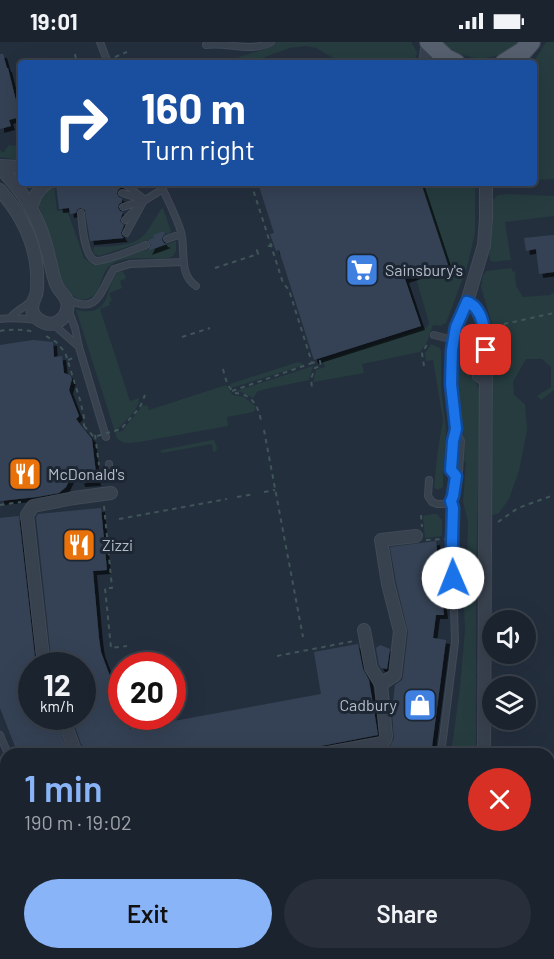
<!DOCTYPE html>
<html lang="en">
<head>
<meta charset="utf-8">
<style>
  :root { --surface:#1b232e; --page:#282f3a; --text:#f1f3f6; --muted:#a0a4aa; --line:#39404a; --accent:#8ab4f8 }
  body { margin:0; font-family:Barlow,sans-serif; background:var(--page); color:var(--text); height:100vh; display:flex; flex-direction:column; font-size:22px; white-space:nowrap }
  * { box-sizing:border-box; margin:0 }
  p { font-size:20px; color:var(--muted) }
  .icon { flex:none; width:33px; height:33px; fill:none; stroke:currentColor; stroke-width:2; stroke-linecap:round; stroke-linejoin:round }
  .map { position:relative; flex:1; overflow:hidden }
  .details { position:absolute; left:0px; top:706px; width:555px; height:212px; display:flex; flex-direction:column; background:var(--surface); border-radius:18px 18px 0 0; box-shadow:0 6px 24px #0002,0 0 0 2px var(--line) }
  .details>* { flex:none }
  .banner { position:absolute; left:18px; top:18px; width:519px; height:126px; border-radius:6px; box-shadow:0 6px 24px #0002,0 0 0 2px var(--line); background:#1a4fa0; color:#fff; overflow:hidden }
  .tools { position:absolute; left:482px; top:568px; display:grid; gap:12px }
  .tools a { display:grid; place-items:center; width:54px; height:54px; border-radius:50%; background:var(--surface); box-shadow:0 6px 24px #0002,0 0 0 2px var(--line); font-size:30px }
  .speed { position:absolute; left:18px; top:610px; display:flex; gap:12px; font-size:30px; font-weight:700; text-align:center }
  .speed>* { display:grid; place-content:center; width:78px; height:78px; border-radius:50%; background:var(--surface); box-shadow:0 6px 24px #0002,0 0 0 2px var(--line); line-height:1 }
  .speed small { font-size:15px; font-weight:400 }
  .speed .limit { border:9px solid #d22; background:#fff; color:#111 }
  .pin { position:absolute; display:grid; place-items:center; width:51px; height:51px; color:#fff; margin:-26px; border-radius:12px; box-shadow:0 3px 9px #0006 }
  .me { position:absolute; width:66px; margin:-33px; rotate:359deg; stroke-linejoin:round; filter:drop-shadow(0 0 4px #0008) }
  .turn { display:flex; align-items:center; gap:21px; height:126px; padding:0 24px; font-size:27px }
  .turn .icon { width:78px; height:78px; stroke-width:2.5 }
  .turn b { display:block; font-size:42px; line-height:51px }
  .round { display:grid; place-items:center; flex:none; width:63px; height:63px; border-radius:32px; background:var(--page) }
  .summary { display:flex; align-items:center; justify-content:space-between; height:102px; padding:0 24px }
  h1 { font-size:36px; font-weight:600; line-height:45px; color:var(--accent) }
  .cta { display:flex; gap:12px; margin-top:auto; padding:12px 24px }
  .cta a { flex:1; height:69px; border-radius:36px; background:var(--accent); color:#111; font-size:24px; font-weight:600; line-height:69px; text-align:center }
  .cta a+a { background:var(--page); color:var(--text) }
  .status { display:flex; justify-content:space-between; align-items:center; height:42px; padding:0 30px; background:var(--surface); direction:ltr }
  .status svg { height:16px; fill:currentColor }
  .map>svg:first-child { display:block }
  .green { fill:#263c3f }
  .building { fill:#364354; filter:url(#shadow) }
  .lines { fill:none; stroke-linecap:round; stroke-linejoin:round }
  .lane-casing { stroke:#414a57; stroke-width:8 }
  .street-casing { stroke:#414a57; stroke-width:14 }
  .primary-casing { stroke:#414a57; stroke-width:20 }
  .path { stroke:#3f5557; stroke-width:2; stroke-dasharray:4.5 4.5; stroke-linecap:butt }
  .lane { stroke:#38414e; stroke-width:6 }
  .street { stroke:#38414e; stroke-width:12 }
  .primary { stroke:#56606e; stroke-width:18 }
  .path-bridge { stroke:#3f5557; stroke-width:2; stroke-dasharray:4.5 4.5; stroke-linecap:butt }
  .route-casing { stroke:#114b97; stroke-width:15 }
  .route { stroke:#1a73e8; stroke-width:10 }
  .labels { text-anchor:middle; stroke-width:6; stroke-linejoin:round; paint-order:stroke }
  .poi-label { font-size:16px; fill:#b4bcc9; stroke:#1d2633; text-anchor:start }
</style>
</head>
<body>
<div class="status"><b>19:01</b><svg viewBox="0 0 49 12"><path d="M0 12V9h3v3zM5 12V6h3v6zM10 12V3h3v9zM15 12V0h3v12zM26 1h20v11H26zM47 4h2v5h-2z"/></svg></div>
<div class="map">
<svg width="554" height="917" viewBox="0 0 554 917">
  <defs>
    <filter id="shadow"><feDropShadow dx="4" dy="4" stdDeviation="0" flood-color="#0009"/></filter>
  </defs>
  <rect width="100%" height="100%" fill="#242f3e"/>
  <path class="green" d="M276 0H411L417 10 415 19 418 21H342L316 6 306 4 290 6 262 16 261 19 250 21H220L265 7Z
    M442 0H518C494 23 465 20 442 0Z
    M546 0H554V137L534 138V21H533Z
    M9 103 21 105V118L0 115V108L3 111Z
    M421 141H475V191L467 225 446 281 440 284 433 283 427 300 420 310 362 322 364 331 313 340 316 328 325 325 323 319 427 285 429 281 415 233 448 223Z
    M54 142 57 169 67 168 84 216 93 223H99L147 206 149 209 176 199V209L173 214 169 216C152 218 126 213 112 222 96 233 106 256 81 258L73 254 60 236 54 207 39 165 40 157 46 148Z
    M506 152 554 154V174L505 180 511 218 493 220 490 218 489 213 493 179 492 158 498 153Z
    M163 166 171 189 169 192H166L164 189 153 193 154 196 99 214 94 212 93 208 94 205C111 204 134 205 145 192 151 184 156 175 161 167Z
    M512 226V229L515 230 516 244 523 255 550 253 554 250V348L541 358 537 354 551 345V325L542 317H526L513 340 514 353 525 362 527 388 519 429 509 457 499 471 490 474 493 285 481 245 483 234 486 229Z
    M118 229 123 230 126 235 125 237 120 239 122 246 109 251 112 259 109 260 110 263 100 267 130 359 139 356C139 368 127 377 120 385L118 386V390L122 389 143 363 148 364 149 368 226 343 233 353 244 355 255 364V368L253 370 227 375 228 384 139 400C130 401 123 403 117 396L76 268C114 276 103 245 118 229Z
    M469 283 476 286 479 292C472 310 469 331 480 349L476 540V712H451L460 645 465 588 463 539 467 522 468 479 463 460 466 420 464 419C466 374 450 330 464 285Z
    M431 302 440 306 441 309V346L446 387 443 434V445L439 447H436L434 445 438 407 443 378 433 318 426 319 425 311Z
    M298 320 305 323 231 346 230 342Z
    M313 324 309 338 266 347 258 349 253 356 244 351 236 349Z
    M212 398H214L217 406 216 409 213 410 212 402 162 411 160 410 162 408Z
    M433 472H437L442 478V494L425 496 423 474Z
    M0 737 6 752V905L0 886Z
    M8 912H71L65 917H10Z
    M181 912H231L237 917H185Z"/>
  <path class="building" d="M0 12H3L7 26H8L20 75 9 78 11 84 0 87Z
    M67 141H119L120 146 118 148 117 152 119 155 122 156V160L119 162 118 166 120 169 123 170 120 179 124 183 121 191 122 194 124 196 90 199 85 168 80 166 77 168 76 171 70 172 69 166 59 167 56 142Z
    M258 141H421L448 223 405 237 421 284 314 318 279 208 276 209 270 192 274 191Z
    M164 189 165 192 163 194 162 198 164 201 167 202 148 209 151 203 148 198 154 196 153 193Z
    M554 193V230L539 232 536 207 526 209 524 196Z
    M33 298 53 300 54 315 62 314 64 331 70 333 72 337 69 348 79 374 76 377 92 397 97 440 81 441 77 423 66 445 59 451 37 455 0 459V303Z
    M101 466 107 528 93 529 99 596 101 610 122 666V675H125L130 687 321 652 314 610 358 602 363 627 369 638 378 693 321 704 314 709 304 711V712H87L86 707 81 702 72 675H82V624H52L36 475 38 472Z
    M19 474 36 624H32V675H55L69 712H18L0 666V476Z
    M436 499 444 573H436L433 596 446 598 431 712H387V707L391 703 394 696 392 669 395 643 402 638 403 634 408 590 396 540 390 505Z
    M380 603 390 607 387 627 381 626 379 623 376 606Z"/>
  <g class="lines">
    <g class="lane-casing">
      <path id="lane" d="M100 0 108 21
        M206 3C228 0 251 11 271 0
        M124 141 145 158
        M160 141C167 157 176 173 181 190 186 208 178 232 196 244
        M122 151 141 157
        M123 165 145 158 163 147
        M81 171C82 181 84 216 96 219 103 220 138 206 146 203
        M125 178 138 165
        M126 191 144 158
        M167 197 181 192
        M68 257C99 275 101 246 114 227L130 222 184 220
        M68 267 75 286 79 305 106 395
        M11 275C17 268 25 265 31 259
        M0 277C12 275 25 277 38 278
        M53 282 78 304
        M434 293 453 298
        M486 308 476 316V335L486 342
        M109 422V434
        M456 434 451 428 453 399 456 388
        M429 438 428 454 432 460 437 462H443L451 459 454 454 456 434 459 430 461 399 456 387 451 342 452 308 456 285 467 260
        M0 693 8 712
        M441 712 455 600 452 500 453 466 451 459
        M434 917 438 912"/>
    </g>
    <g class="street-casing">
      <path id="street" d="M425 21 428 0
        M0 124 21 125
        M0 126C20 146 37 172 45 200 49 213 51 226 55 239 58 249 61 248 65 255 71 264 66 277 55 281 49 283 43 281 38 277 29 270 32 262 36 253 38 247 37 237 37 230 35 199 20 171 0 148
        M31 166C34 156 37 148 47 141
        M44 624 27 473 33 464 74 456 111 451
        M381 642 395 633 400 589 388 542 381 498 416 494
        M63 675 74 706 79 712
        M322 712 382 701 385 698 386 694 381 642 371 626 364 588
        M484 712 486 308C485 292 484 266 467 260L484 203 486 177V141
        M484 917V912"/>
    </g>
    <g class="primary-casing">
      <path id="primary" d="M429 0 446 16 456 21
        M504 21 523 9 531 0"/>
    </g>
    <path class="path" d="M75 12 76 17
      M115 15 127 10
      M251 141 283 241 289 248 312 321 320 319 321 324 315 326 311 337 312 346
      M268 204 274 202
      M215 226 258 212 257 208H258
      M495 284 554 271
      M0 289C12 287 23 287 35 290
      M46 294 56 300 65 310 80 358 84 375V384
      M182 295 210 286
      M68 318 73 316V318
      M424 324 422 311 429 299
      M223 327C225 334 227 345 233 349 236 352 238 351 242 352 255 357 258 366 261 378
      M232 349 312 321
      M140 365 145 353
      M264 388 303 595
      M95 393 99 423
      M264 450 275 448
      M237 455 254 452
      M0 463 21 460
      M104 464 112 546H105L111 606 127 604
      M421 473 422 485
      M119 477 227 457
      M498 480 518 466 554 453
      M426 498 445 497
      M277 614 354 599
      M395 705 433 712"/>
    <use href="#lane" class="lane"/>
    <use href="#street" class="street"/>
    <use href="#primary" class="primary"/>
    <path class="path-bridge" d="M84 384 94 395 121 387 140 365"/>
  </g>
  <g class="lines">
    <g class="route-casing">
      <path id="route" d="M453 536 452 500 453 466 451 459 453 454 456 434 451 428 453 399 456 387 451 342 452 308 456 285 467 260C484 266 485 292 486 308"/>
    </g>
    <use href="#route" class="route"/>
  </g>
  <defs>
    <g id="supermarket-square" transform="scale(1.725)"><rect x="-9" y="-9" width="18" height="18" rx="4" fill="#3f7fe0" stroke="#1d2633"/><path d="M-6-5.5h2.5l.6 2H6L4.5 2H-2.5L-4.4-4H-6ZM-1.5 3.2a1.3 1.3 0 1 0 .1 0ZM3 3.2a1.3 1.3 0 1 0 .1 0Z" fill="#fff"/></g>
    <g id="restaurant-square" transform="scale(1.725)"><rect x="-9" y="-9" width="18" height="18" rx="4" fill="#e8710a" stroke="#1d2633"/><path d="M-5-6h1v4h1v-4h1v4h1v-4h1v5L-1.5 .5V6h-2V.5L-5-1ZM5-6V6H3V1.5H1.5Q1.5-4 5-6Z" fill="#fff"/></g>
    <g id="shop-square" transform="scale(1.725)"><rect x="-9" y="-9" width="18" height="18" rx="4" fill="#3f7fe0" stroke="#1d2633"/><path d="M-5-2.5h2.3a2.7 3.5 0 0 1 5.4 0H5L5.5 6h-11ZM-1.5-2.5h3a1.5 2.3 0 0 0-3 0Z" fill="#fff"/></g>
  </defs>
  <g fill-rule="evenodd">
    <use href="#supermarket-square" x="362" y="228"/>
    <use href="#restaurant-square" x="25" y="432"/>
    <use href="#restaurant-square" x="79" y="503"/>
    <use href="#shop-square" x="420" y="663"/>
  </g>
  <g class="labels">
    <g class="poi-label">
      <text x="385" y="234">Sainsbury's</text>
      <text x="48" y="438">McDonald's</text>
      <text x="102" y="509">Zizzi</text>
      <text x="397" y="669" text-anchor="end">Cadbury</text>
    </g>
  </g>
</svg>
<div class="tools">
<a><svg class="icon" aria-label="sound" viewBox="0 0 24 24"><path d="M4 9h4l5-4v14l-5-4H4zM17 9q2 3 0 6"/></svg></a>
<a><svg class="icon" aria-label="layers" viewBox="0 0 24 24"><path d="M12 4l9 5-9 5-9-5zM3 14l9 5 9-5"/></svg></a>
</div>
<div class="speed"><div>12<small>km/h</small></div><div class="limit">20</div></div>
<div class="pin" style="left:486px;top:308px;background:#d93025"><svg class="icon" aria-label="arrive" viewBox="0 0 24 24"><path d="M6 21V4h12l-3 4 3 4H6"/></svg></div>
<svg class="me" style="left:453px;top:536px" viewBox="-20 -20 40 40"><circle r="19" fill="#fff"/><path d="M0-13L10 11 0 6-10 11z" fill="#1a73e8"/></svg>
<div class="banner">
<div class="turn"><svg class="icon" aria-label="right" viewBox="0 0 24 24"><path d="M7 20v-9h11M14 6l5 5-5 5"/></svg><div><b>160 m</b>Turn right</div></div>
</div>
<section class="details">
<div class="summary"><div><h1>1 min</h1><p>190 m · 19:02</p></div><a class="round" style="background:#d93025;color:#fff"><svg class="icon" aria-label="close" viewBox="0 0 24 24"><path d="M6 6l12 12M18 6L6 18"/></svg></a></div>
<div class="cta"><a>Exit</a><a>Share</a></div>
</section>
</div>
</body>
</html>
